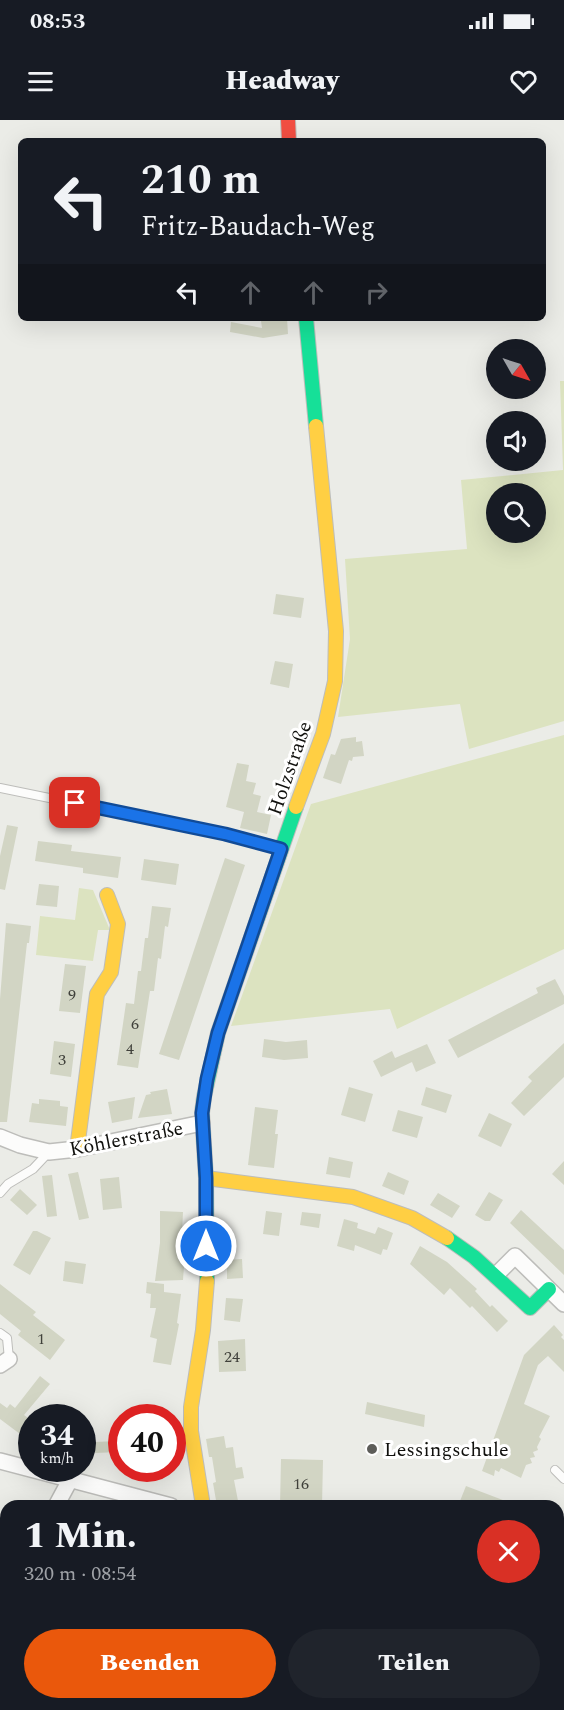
<!DOCTYPE html>
<html lang="de">
<head>
<meta charset="utf-8">
<style>
  :root { --surface:#171b24; --page:#20242c; --text:#f1f3f6; --muted:#9ea1a6; --accent:#ea580c }
  body { margin:0; font-family:Spectral,serif; background:var(--page); color:var(--text); height:100vh; display:flex; flex-direction:column; font-size:22px; white-space:nowrap }
  * { box-sizing:border-box; margin:0 }
  p { font-size:20px; color:var(--muted) }
  .icon { flex:none; width:33px; height:33px; fill:none; stroke:currentColor; stroke-width:2; stroke-linecap:round; stroke-linejoin:round }
  .map { position:relative; flex:1; overflow:hidden }
  .side { position:absolute; left:0px; top:1380px; width:564px; height:210px; display:flex; flex-direction:column; background:var(--surface); border-radius:18px 18px 0 0; box-shadow:0 6px 24px #0002 }
  .side>* { flex:none }
  .banner { position:absolute; left:18px; top:18px; width:528px; height:183px; border-radius:9px; box-shadow:0 6px 24px #0002; background:#171b24; color:var(--text); overflow:hidden }
  .needle { width:39px; rotate:129deg }
  .controls { position:absolute; left:486px; top:219px; display:grid; gap:12px }
  .controls a { display:grid; place-items:center; width:60px; height:60px; border-radius:50%; background:var(--surface); box-shadow:0 6px 24px #0002; font-size:30px }
  .speed { position:absolute; left:18px; top:1284px; display:flex; gap:12px; font-size:30px; font-weight:700; text-align:center }
  .speed>* { display:grid; place-content:center; width:78px; height:78px; border-radius:50%; background:var(--surface); box-shadow:0 6px 24px #0002; line-height:1 }
  .speed small { font-size:15px; font-weight:400 }
  .speed .limit { border:9px solid #d22; background:#fff; color:#111 }
  .pin { position:absolute; display:grid; place-items:center; width:51px; height:51px; color:#fff; margin:-26px; border-radius:12px; box-shadow:0 3px 9px #0006 }
  .me { position:absolute; width:66px; margin:-33px; rotate:0deg; stroke-linejoin:round; filter:drop-shadow(0 0 4px #0008) }
  .turn { display:flex; align-items:center; gap:21px; height:126px; padding:0 24px; font-size:27px }
  .turn .icon { width:78px; height:78px; stroke-width:2.5 }
  .turn b { display:block; font-size:42px; line-height:51px }
  .lanes { display:flex; align-items:center; height:57px; padding:0 24px; background:#0003; justify-content:center; gap:30px; direction:ltr }
  .lanes .off { opacity:.35 }
  .round { display:grid; place-items:center; flex:none; width:63px; height:63px; border-radius:32px; background:var(--page) }
  .overview { display:flex; align-items:center; justify-content:space-between; height:102px; padding:0 24px }
  h1 { font-size:36px; font-weight:800; line-height:45px }
  .button { display:flex; gap:12px; margin-top:auto; padding:12px 24px }
  .button a { flex:1; height:69px; border-radius:36px; background:var(--accent); color:#fff; font-size:24px; font-weight:800; line-height:69px; text-align:center }
  .button a+a { background:var(--page); color:var(--text) }
  .status { display:flex; justify-content:space-between; align-items:center; height:42px; padding:0 30px; background:var(--surface); direction:ltr }
  .status svg { height:16px; fill:currentColor }
  header { display:flex; justify-content:space-between; align-items:center; height:78px; padding:0 24px; background:var(--surface); font-size:27px; font-weight:800 }
  .map>svg:first-child { display:block }
  .green { fill:#dce3c0; fill-rule:evenodd }
  .building { fill:#d2d5c4 }
  .lines { fill:none; stroke-linecap:round; stroke-linejoin:round }
  .lane-casing { stroke:#bdbdba; stroke-width:10 }
  .street-casing { stroke:#bdbdba; stroke-width:18 }
  .fast-casing { stroke:#bdbdba; stroke-width:16 }
  .slow-casing { stroke:#bdbdba; stroke-width:16 }
  .jam-casing { stroke:#bdbdba; stroke-width:16 }
  .lane { stroke:#fcfcfb; stroke-width:8 }
  .street { stroke:#fcfcfb; stroke-width:15 }
  .fast { stroke:#16e098; stroke-width:14 }
  .slow { stroke:#ffcf43; stroke-width:14 }
  .jam { stroke:#f24e42; stroke-width:14 }
  .route-casing { stroke:#114b97; stroke-width:15 }
  .route { stroke:#1a73e8; stroke-width:10 }
  .poi-dot { fill:#5d5d59; stroke:#fff; stroke-width:2 }
  .labels { text-anchor:middle; stroke-width:6; stroke-linejoin:round; paint-order:stroke }
  .number-label { font-size:16px; fill:#40413b }
  .street-label { font-size:20px; fill:#10100d; stroke:#fff }
  .poi-label { font-size:20px; fill:#10100d; stroke:#fff; text-anchor:start }
</style>
</head>
<body>
<div class="status"><b>08:53</b><svg viewBox="0 0 49 12"><path d="M0 12V9h3v3zM5 12V6h3v6zM10 12V3h3v9zM15 12V0h3v12zM26 1h20v11H26zM47 4h2v5h-2z"/></svg></div>
<header><svg class="icon" aria-label="menu" viewBox="0 0 24 24"><path d="M4 6h16M4 12h16M4 18h16"/></svg>Headway<svg class="icon" aria-label="heart" viewBox="0 0 24 24"><path d="M12 20l-8-8c-3-5 5-10 8-4 3-6 11-1 8 4z"/></svg></header>
<div class="map">
<svg width="564" height="1590" viewBox="0 0 564 1590">
  <rect width="100%" height="100%" fill="#ebece7"/>
  <path class="green" d="M560 261H564V601L469 629 460 584 338 597 350 519 345 439 467 429 461 360 563 350ZM496 374H536V412H496Z
    M564 615V829L397 909 390 889 231 906 311 684Z
    M79 768 93 770 110 810H98L93 841 36 835 40 796 75 800Z"/>
  <path class="building" d="M287 198 288 214 263 218 230 212 231 202 262 208 261 201Z
    M276 474 304 478 301 498 273 494Z
    M275 541 293 544 289 568 270 564Z
    M356 617V622L362 621 364 636 353 637 352 641 349 640 341 664 323 658 331 634 335 635 341 619Z
    M237 643 249 645 246 661 256 663 253 674 261 676 257 692 271 695 267 714 240 708 244 692 226 687Z
    M7 705 18 707 5 770 0 769V736Z
    M38 721 72 725 71 731 121 737 118 758 83 753V748L35 741Z
    M225 738 245 745 179 940 159 934Z
    M144 739 179 744 176 765 141 760Z
    M39 764 59 766 57 787 36 785Z
    M152 786 171 788 168 807 165 806 161 839 158 838 154 871H150L138 948 117 945 126 883 134 884 138 851H141L145 818H148Z
    M6 803 31 806 29 823H27L7 1002H0V879Z
    M65 844 86 846 80 893 59 891Z
    M555 859 564 876V884L458 938 448 920 538 873 536 868Z
    M264 919 286 922 307 920 308 938 284 940 262 937Z
    M54 921 75 924 71 957 50 954Z
    M564 923V957L524 996 511 983 532 961 528 957Z
    M427 924 436 943 416 952 412 942 381 957 373 941 392 931 395 938Z
    M349 967 373 974 365 1002 341 995Z
    M426 967 452 975 446 993 421 985Z
    M167 969 172 994 138 998 146 975 151 974 150 972Z
    M135 977 132 999 112 1003 108 982Z
    M39 979 60 981V986L68 987 66 1006 29 1002 32 983 39 984Z
    M255 987 278 990 275 1014H278L274 1048 248 1045Z
    M398 990 423 997 417 1018 392 1011Z
    M489 993 512 1004 501 1027 478 1016Z
    M329 1037 353 1042 350 1058 326 1054Z
    M564 1041V1065L552 1054Z
    M78 1052 89 1098 79 1100 68 1054Z
    M388 1052 409 1061 404 1075 382 1066Z
    M52 1055 57 1096 47 1097 42 1056Z
    M119 1057 122 1088 103 1090 100 1059Z
    M20 1069 37 1085 27 1095 10 1080Z
    M489 1072 503 1080 490 1101H485L475 1095Z
    M438 1073 460 1086 452 1098 430 1085Z
    M521 1090 564 1130V1155L510 1103Z
    M160 1091 183 1092 181 1132H185L183 1160 155 1161 160 1123Z
    M266 1091 282 1093 279 1116 263 1114Z
    M302 1092 321 1094 319 1108 300 1105Z
    M344 1099 358 1103 357 1108 375 1114 378 1107 393 1113 387 1130 383 1129 381 1135 355 1125 354 1131 337 1126Z
    M33 1111H37L51 1118 30 1155 13 1145Z
    M420 1126 447 1142 477 1169 475 1171 490 1187 492 1185 508 1201 497 1212 472 1186 470 1188 450 1168 444 1175 410 1144Z
    M242 1139 243 1158 227 1159V1140Z
    M65 1141 86 1144 83 1164 63 1161Z
    M147 1162 164 1164V1172L181 1174 177 1203 179 1204 171 1245 153 1242 157 1219 150 1217 156 1188H150L151 1174 146 1173Z
    M0 1164 36 1192 33 1195 65 1220 50 1240 18 1215 21 1211 0 1194Z
    M226 1178 243 1179 240 1202 224 1200Z
    M554 1205 563 1215 561 1217 564 1220V1252L548 1236 538 1245 524 1284 550 1296 539 1317 541 1319 537 1327 538 1330 533 1332 535 1337 530 1338 532 1343 526 1345 521 1358 501 1348 499 1352 495 1350 494 1356 482 1351 524 1235Z
    M245 1219 246 1251 219 1252 218 1221Z
    M40 1256 50 1264 24 1295 32 1301V1323L0 1299V1283L7 1288 10 1284 15 1288Z
    M367 1282 425 1295 424 1307 365 1294Z
    M224 1316 226 1328 233 1327 236 1348 242 1347 244 1358 234 1360 239 1386H217L213 1363 216 1362 212 1337H209L206 1319Z
    M118 1321V1332L95 1333 94 1322Z
    M281 1339 323 1340 322 1386H280Z
    M466 1366 516 1385V1386H458Z"/>
  <g class="lines">
    <g class="lane-casing">
      <path id="lane" d="M0 668 225 714 280 729
        M0 1073 8 1064 33 1049 49 1032
        M0 1213 7 1218 9 1239
        M555 1350 564 1359
        M564 1401 561 1404 564 1407"/>
    </g>
    <g class="street-casing">
      <path id="street" d="M0 1017 20 1025 49 1032 77 1029 202 1003
        M496 1155 515 1136 564 1184
        M0 1245 9 1239
        M0 1341 171 1386
        M56 1386 70 1360
        M0 1464 6 1454
        M558 1559 564 1548
        M73 1584 74 1590
        M546 1590 548 1584"/>
    </g>
    <g class="fast-casing">
      <path id="fast" d="M306 198 316 306
        M447 1118 474 1137 530 1188 549 1169
        M207 1161 206 1058 202 993 204 977 218 913 296 687
        M258 1590 259 1584"/>
    </g>
    <g class="slow-casing">
      <path id="slow" d="M296 687 323 614 335 561 336 511 316 306
        M77 1029 97 874 111 852 118 804 107 775
        M206 1058 353 1077 412 1098 447 1118
        M203 1386 191 1311V1287L203 1210 207 1161"/>
    </g>
    <g class="jam-casing">
      <path id="jam" d="M288 0 289 21"/>
    </g>
    <use href="#lane" class="lane"/>
    <use href="#street" class="street"/>
    <use href="#fast" class="fast"/>
    <use href="#slow" class="slow"/>
    <use href="#jam" class="jam"/>
  </g>
  <g class="lines">
    <g class="route-casing">
      <path id="route" d="M75 683 225 714 281 729 218 913 207 959 202 993 206 1058V1126"/>
    </g>
    <use href="#route" class="route"/>
  </g>
  <circle class="poi-dot" cx="372" cy="1329" r="6"/>
  <g class="labels">
    <g class="number-label">
      <text x="72" y="880">9</text>
      <text x="135" y="909">6</text>
      <text x="130" y="934">4</text>
      <text x="62" y="945">3</text>
      <text x="41" y="1224">1</text>
      <text x="232" y="1242">24</text>
      <text x="301" y="1369">16</text>
    </g>
    <g class="street-label">
      <text transform="translate(289 648) rotate(-71)" y="7">Holzstraße</text>
      <text transform="translate(126 1018) rotate(-11)" y="7">Köhlerstraße</text>
    </g>
    <g class="poi-label">
      <text x="384" y="1336">Lessingschule</text>
    </g>
  </g>
</svg>
<div class="controls">
<a><svg class="needle" viewBox="-14 -14 28 28"><path d="M0-13l5 13h-10z" fill="#e53935"/><path d="M0 13l5-13h-10z" fill="#9ea1a6"/></svg></a>
<a><svg class="icon" aria-label="sound" viewBox="0 0 24 24"><path d="M4 9h4l5-4v14l-5-4H4zM17 9q2 3 0 6"/></svg></a>
<a><svg class="icon" aria-label="search" viewBox="0 0 24 24"><circle cx="10" cy="10" r="6"/><path d="M15 15l6 6"/></svg></a>
</div>
<div class="speed"><div>34<small>km/h</small></div><div class="limit">40</div></div>
<div class="pin" style="left:75px;top:683px;background:#d93025"><svg class="icon" aria-label="arrive" viewBox="0 0 24 24"><path d="M6 21V4h12l-3 4 3 4H6"/></svg></div>
<svg class="me" style="left:206px;top:1126px" viewBox="-20 -20 40 40"><circle r="17" fill="#1a73e8" stroke="#fff" stroke-width="3"/><path d="M0-11L8 9 0 5-8 9z" fill="#fff"/></svg>
<div class="banner">
<div class="turn"><svg class="icon" aria-label="left" viewBox="0 0 24 24"><path d="M17 20v-9H6M10 6l-5 5 5 5"/></svg><div><b>210 m</b>Fritz-Baudach-Weg</div></div>
<div class="lanes"><svg class="icon" aria-label="left" viewBox="0 0 24 24"><path d="M17 20v-9H6M10 6l-5 5 5 5"/></svg><svg class="icon off" aria-label="ahead" viewBox="0 0 24 24"><path d="M12 20V5M6 11l6-6 6 6"/></svg><svg class="icon off" aria-label="ahead" viewBox="0 0 24 24"><path d="M12 20V5M6 11l6-6 6 6"/></svg><svg class="icon off" aria-label="right" viewBox="0 0 24 24"><path d="M7 20v-9h11M14 6l5 5-5 5"/></svg></div>
</div>
<section class="side">
<div class="overview"><div><h1>1 Min.</h1><p>320 m · 08:54</p></div><a class="round" style="background:#d93025;color:#fff"><svg class="icon" aria-label="close" viewBox="0 0 24 24"><path d="M6 6l12 12M18 6L6 18"/></svg></a></div>
<div class="button"><a>Beenden</a><a>Teilen</a></div>
</section>
</div>
</body>
</html>
